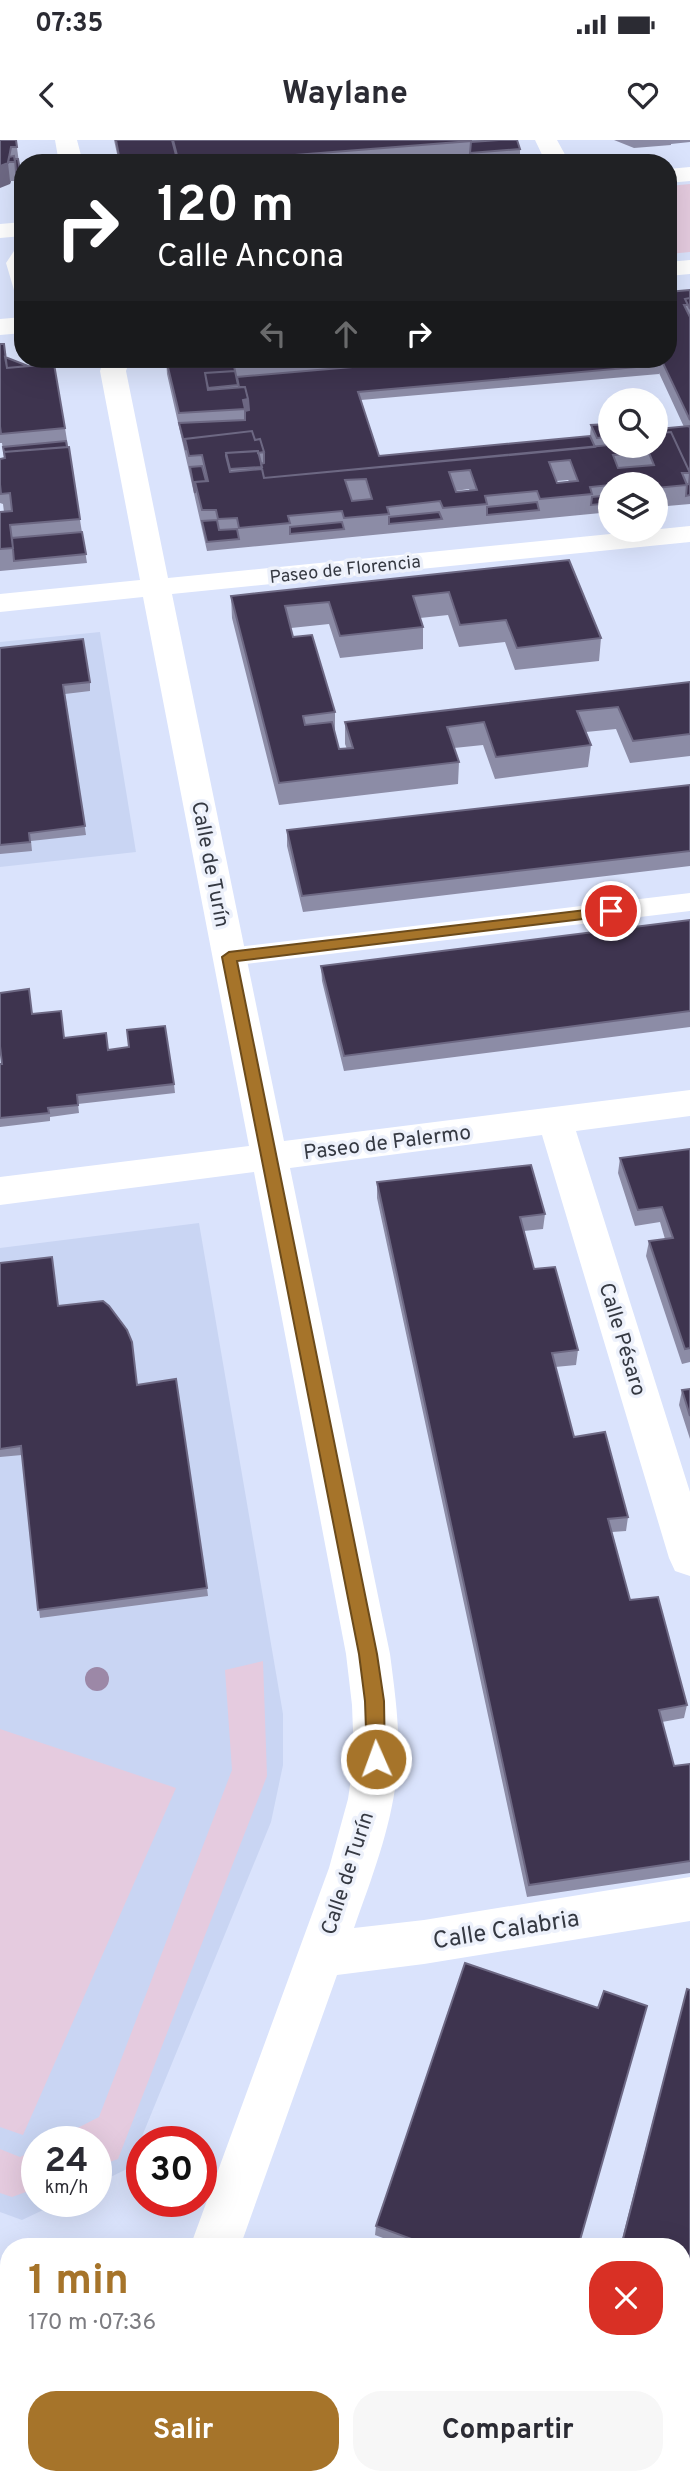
<!DOCTYPE html>
<html lang="es">
<head>
<meta charset="utf-8">
<style>
  :root { --surface:#fff; --page:#f7f7f7; --text:#2b2b33; --muted:#7c7c81; --accent:#a6742a }
  body { margin:0; font-family:Overpass,sans-serif; background:var(--page); color:var(--text); height:100vh; display:flex; flex-direction:column; font-size:26px; white-space:nowrap }
  * { box-sizing:border-box; margin:0 }
  p { font-size:23px; color:var(--muted) }
  .icon { flex:none; width:38px; height:38px; fill:none; stroke:currentColor; stroke-width:2; stroke-linecap:round; stroke-linejoin:round }
  .map { position:relative; flex:1; overflow:hidden }
  .details { position:absolute; left:0px; top:2098px; width:691px; height:247px; display:flex; flex-direction:column; background:var(--surface); border-radius:28px 28px 0 0; box-shadow:0 7px 28px #0002 }
  .details>* { flex:none }
  .banner { position:absolute; left:14px; top:14px; width:663px; height:214px; border-radius:28px; box-shadow:0 7px 28px #0002; background:#202124; color:#fff; overflow:hidden }
  .buttons { position:absolute; left:598px; top:248px; display:grid; gap:14px }
  .buttons a { display:grid; place-items:center; width:70px; height:70px; border-radius:50%; background:var(--surface); box-shadow:0 7px 28px #0002; font-size:35px }
  .speed { position:absolute; left:21px; top:1986px; display:flex; gap:14px; font-size:35px; font-weight:700; text-align:center }
  .speed>* { display:grid; place-content:center; width:91px; height:91px; border-radius:50%; background:var(--surface); box-shadow:0 7px 28px #0002; line-height:1 }
  .speed small { font-size:18px; font-weight:400 }
  .speed .limit { border:10px solid #d22; background:#fff; color:#111 }
  .pin { position:absolute; display:grid; place-items:center; width:60px; height:60px; color:#fff; margin:-30px; border:4px solid #fff; border-radius:50%; box-shadow:0 2px 7px #0007 }
  .me { position:absolute; width:77px; margin:-38px; rotate:358deg; stroke-linejoin:round; filter:drop-shadow(0 0 5px #0008) }
  .turn { display:flex; align-items:center; gap:24px; height:147px; padding:0 28px; font-size:32px }
  .turn .icon { width:91px; height:91px; stroke-width:2.5 }
  .turn b { display:block; font-size:49px; line-height:60px }
  .lanes { display:flex; align-items:center; height:66px; padding:0 28px; background:#0003; justify-content:center; gap:35px; direction:ltr }
  .lanes .off { opacity:.35 }
  .round { display:grid; place-items:center; flex:none; width:74px; height:74px; border-radius:28px; background:var(--page) }
  .headline { display:flex; align-items:center; justify-content:space-between; height:119px; padding:0 28px }
  h1 { font-size:42px; font-weight:700; line-height:52px; color:var(--accent) }
  .cta { display:flex; gap:14px; margin-top:auto; padding:14px 28px }
  .cta a { flex:1; height:80px; border-radius:28px; background:var(--accent); color:#fff; font-size:28px; font-weight:700; line-height:80px; text-align:center }
  .cta a+a { background:var(--page); color:var(--text) }
  .status { display:flex; justify-content:space-between; align-items:center; height:49px; padding:0 35px; background:var(--surface); direction:ltr }
  .status svg { height:19px; fill:currentColor }
  header { display:flex; justify-content:space-between; align-items:center; height:91px; padding:0 28px; background:var(--surface); font-size:32px; font-weight:700 }
  .map>svg:first-child { display:block }
  .built { fill:#c9d5f3 }
  .green { fill:#e5cbdf }
  .lines { fill:none; stroke-linecap:round; stroke-linejoin:round }
  .lane { fill:#fff; fill-rule:evenodd }
  .street { fill:#fff; fill-rule:evenodd }
  .secondary { fill:#fff; fill-rule:evenodd }
  .tree { fill:#9c88a7 }
  .wall { fill:#8c8ca6; fill-rule:evenodd }
  .shaded-wall { fill:#6d6883 }
  .building { fill:#3e344f; stroke:#6d6883; stroke-width:2; fill-rule:evenodd }
  .route { fill:#a6742a; stroke:#6c4b1b; stroke-width:2 }
  .labels { text-anchor:middle; stroke-width:7; stroke-linejoin:round; paint-order:stroke }
  .far-street-label { font-size:18px; fill:#353942; stroke:#edf1fb }
  .street-label { font-size:21px; fill:#353942; stroke:#edf1fb }
  .near-street-label { font-size:24px; fill:#353942; stroke:#edf1fb }
</style>
</head>
<body>
<div class="status"><b>07:35</b><svg viewBox="0 0 49 12"><path d="M0 12V9h3v3zM5 12V6h3v6zM10 12V3h3v9zM15 12V0h3v12zM26 1h20v11H26zM47 4h2v5h-2z"/></svg></div>
<header><svg class="icon" aria-label="back" viewBox="0 0 24 24"><path d="M15 5l-7 7 7 7"/></svg>Waylane<svg class="icon" aria-label="heart" viewBox="0 0 24 24"><path d="M12 20l-8-8c-3-5 5-10 8-4 3-6 11-1 8 4z"/></svg></header>
<div class="map">
<svg width="690" height="2344" viewBox="0 0 690 2344">
  <rect width="100%" height="100%" fill="#dae3fc"/>
  <path class="built" d="M100 492 136 712 0 727V502Z
    M199 1083 283 1574V1625L271 1682 129 2028 96 2044V2002H37V2062H60L22 2080 0 2072V1108Z"/>
  <path class="green" d="M690 44V112L669 114V46Z
    M263 1521 267 1636 118 2019 96 2027V2002H50L99 1977 232 1630 225 1530Z
    M0 1589 176 1648 23 1995 0 1987Z
    M0 2009 20 2017 37 2009V2048L12 2057 0 2053Z"/>
  <g class="lines">
    <path class="lane" d="M690 753V771L229 826 220 823 216 817 220 811 229 808Z"/>
    <path class="street" d="M55 0H77L83 23H59Z
      M535 0H557L568 20 566 23H546Z
      M104 219H130L126 231 168 438 690 386V402L172 454 284 1001 690 950V976L576 991 690 1352V1436L675 1431 669 1418 542 995 290 1028 390 1514C395 1553 401 1593 397 1632 392 1686 372 1737 354 1788L424 1780 690 1737V1781L424 1824 337 1835 240 2107H190L329 1728 348 1659 354 1617 352 1565 346 1514 254 1032 0 1065V1037L249 1006 143 457 0 472V454L140 440 100 231Z"/>
    <path class="secondary" d="M690 27V41L668 43V29Z
      M23 82V96L0 98V84Z
      M23 109V152L14 150 6 123 14 111Z
      M690 120V134L668 136V122Z
      M23 177V193L0 195V179Z
      M0 2228 9 2230V2283L0 2280Z
      M185 2336H255L258 2344H188Z"/>
  </g>
  <circle class="tree" cx="97" cy="1539" r="12"/>
  <path class="wall" d="M0 0H16L21 38 17 41H11L10 44Z
    M114 0H172L173 4V0H517L520 9V17L453 23H119Z
    M614 0H690V2L671 4V5L634 8Z
    M690 150V364L656 367V345H611V372L207 411 167 234 166 219H668V152ZM659 233 684 287 657 289 608 279V284L591 285 590 296 379 316 361 260 659 234ZM568 340 569 341 557 343V341ZM469 349 470 351 456 352 455 351Z
    M0 204 5 217 65 288 87 423 0 431V372H4L3 364 0 363V344L4 318 2 303H0Z
    M569 420 601 498 599 521 515 530 505 502 459 507 448 475 420 478 423 487V509L340 518 329 484 291 488 293 497 335 572V594L339 609H347L345 604V582L690 542V616L630 623 616 589 586 592 591 605 588 627 495 639 483 605 454 608 459 622 458 644 279 665 232 478 231 456Z
    M0 508 90 542V551L65 554 86 695 31 701 32 711 0 714Z
    M690 645V726L303 772 287 706V690Z
    M690 780V887L344 931 322 841 321 826Z
    M0 853 33 874 64 898 108 910 174 944 175 953 78 964 79 973 50 977V981L0 987V924H2L1 915H0Z
    M690 1009V1222L682 1224 646 1116 649 1101 665 1099 660 1082 635 1086 618 1033 620 1018Z
    M377 1042 545 1074 543 1089 524 1091 534 1129 578 1210 576 1225 555 1227 574 1297 628 1377 626 1391 612 1392 630 1460 687 1565 684 1578 662 1582 674 1626 690 1624V1733L527 1757 377 1058Z
    M0 1123 58 1166 137 1245 207 1448 208 1456 40 1478 22 1315 0 1317Z
    M690 1249V1299L679 1265 682 1250Z
    M687 1849 690 1850V2312L682 2310V2107H620Z
    M376 2086 578 2107H407L375 2095Z"/>
  <path class="shaded-wall" d="M14 16 16 32 20 30 21 38 17 41Z
    M8 23 10 41H11L10 44 0 48V26Z
    M248 259 249 279 245 280V269L243 260Z"/>
  <path class="building" d="M0 0H16L17 7H11L8 23 0 26Z
    M116 0H172L177 19 138 22 132 20V15L119 16Z
    M173 0H471V1L194 23H179Z
    M499 0H517L520 9 470 13 471 2Z
    M14 16 15 22H8L9 17Z
    M15 19H18L20 30 16 32Z
    M690 150V158L685 159 688 165H684L690 177V280L661 219H668V152Z
    M690 158V169L685 159Z
    M0 204H4L7 228 54 224 65 288 1 294 0 286Z
    M5 217 28 226 7 228Z
    M166 219H321L234 226 235 231 205 233 208 250 245 247 248 259 243 260 245 269 179 273Z
    M445 219H559L562 226 579 224 580 227 620 222 621 219H657L660 225 358 252 379 316 590 296 595 307 264 338 261 324 264 323V312L260 299 255 300 252 291 185 299 186 310 179 283 245 280V271L249 270 248 259 245 247H239L237 237Z
    M235 231 238 245 208 248 205 233Z
    M608 279H611V306H656V289L659 293 671 292 690 333H682L687 345 656 348V345H630L629 343 590 347 592 354 540 359 537 351 485 356 487 364 443 368 440 361 387 367 389 374 344 378 342 371 288 376 290 383 239 388 237 378 218 379 216 370H202L195 342 208 341 202 315 189 316 185 299 252 291 255 300 260 299 264 312 258 313V311L226 313V316L230 332 262 329 264 338 610 305 607 297 597 298 591 285 609 284ZM649 313 654 325 618 328 613 315ZM570 320 578 341 557 343 549 322ZM470 330 477 350 456 352 449 332ZM366 339 372 359 352 361 345 340Z
    M689 286 690 288V333L671 292 659 293 657 289Z
    M66 301 67 307 4 312 5 318 3 307Z
    M69 307 80 379 10 385 13 408 0 409V372L12 371 10 353 1 354 0 344V319L5 318 4 312Z
    M258 311 262 327 230 329 226 313Z
    M202 326 206 341 195 342V353L190 327Z
    M690 333V355L686 356 687 344H689Z
    M611 355V363L591 365 592 357Z
    M537 362 539 370 487 375V367Z
    M439 372 442 379 389 384V377Z
    M217 380 219 390 237 389 239 399 207 402 202 381Z
    M342 382 344 389 290 394V387Z
    M82 392 86 414 14 421 12 398Z
    M569 420 601 498 517 508 506 480 460 485 449 452 413 456 423 487 340 496 329 462 285 466 293 497 312 495 335 572 303 576 305 585 332 582 339 609 353 608 345 582 690 542V594L633 601 618 567 577 571 591 605 496 617 484 582 447 587 459 622 279 643 231 456Z
    M83 499 90 542 63 545 85 686 29 693 30 702 0 705V508Z
    M690 645V711L302 756 287 690Z
    M690 780V871L344 916 321 826Z
    M29 849 32 874 61 871 64 898 106 893 108 910 129 907 127 890 165 886 174 944 77 955 78 965 48 968 49 973 0 978V924H2L0 906V853Z
    M690 1009V1208L685 1209 649 1101 673 1098 662 1067 638 1070 620 1018Z
    M531 1025 545 1074 520 1077 534 1129 555 1127 578 1210 552 1213 574 1297 605 1292 628 1377 608 1379 630 1460 658 1457 687 1565 659 1570 674 1626 690 1624V1721L529 1745 377 1042Z
    M52 1117 58 1166 103 1161 109 1166 127 1190 132 1202 137 1245 176 1239 207 1448 38 1470 21 1306 0 1309V1123Z
    M690 1249V1276L682 1250Z
    M465 1823 598 1868 604 1851 647 1866 578 2107H433L376 2086Z
    M687 1849 690 1850V2303L682 2301V2107H621Z"/>
  <path class="route" d="M611 767 618 771 616 775 237 821 377 1514 384 1561 385 1619 383 1625 376 1627 370 1625 367 1619 365 1561 359 1514 222 817 229 812Z"/>
  <g class="labels">
    <g class="far-street-label">
      <text transform="translate(345 429) rotate(-6)" y="6">Paseo de Florencia</text>
    </g>
    <g class="street-label">
      <text transform="translate(211 724) rotate(79)" y="7">Calle de Turín</text>
      <text transform="translate(387 1002) rotate(-7)" y="7">Paseo de Palermo</text>
      <text transform="translate(623 1199) rotate(73)" y="7">Calle Pésaro</text>
      <text transform="translate(347 1733) rotate(-72)" y="7">Calle de Turín</text>
    </g>
    <g class="near-street-label">
      <text transform="translate(506 1789) rotate(-9)" y="8">Calle Calabria</text>
    </g>
  </g>
</svg>
<div class="buttons">
<a><svg class="icon" aria-label="search" viewBox="0 0 24 24"><circle cx="10" cy="10" r="6"/><path d="M15 15l6 6"/></svg></a>
<a><svg class="icon" aria-label="layers" viewBox="0 0 24 24"><path d="M12 4l9 5-9 5-9-5zM3 14l9 5 9-5"/></svg></a>
</div>
<div class="speed"><div>24<small>km/h</small></div><div class="limit">30</div></div>
<div class="pin" style="left:611px;top:771px;background:#d93025"><svg class="icon" aria-label="arrive" viewBox="0 0 24 24"><path d="M6 21V4h12l-3 4 3 4H6"/></svg></div>
<svg class="me" style="left:376px;top:1619px" viewBox="-20 -20 40 40"><circle r="17" fill="#a6742a" stroke="#fff" stroke-width="3"/><path d="M0-11L8 9 0 5-8 9z" fill="#fff"/></svg>
<div class="banner">
<div class="turn"><svg class="icon" aria-label="right" viewBox="0 0 24 24"><path d="M7 20v-9h11M14 6l5 5-5 5"/></svg><div><b>120 m</b>Calle Ancona</div></div>
<div class="lanes"><svg class="icon off" aria-label="left" viewBox="0 0 24 24"><path d="M17 20v-9H6M10 6l-5 5 5 5"/></svg><svg class="icon off" aria-label="ahead" viewBox="0 0 24 24"><path d="M12 20V5M6 11l6-6 6 6"/></svg><svg class="icon" aria-label="right" viewBox="0 0 24 24"><path d="M7 20v-9h11M14 6l5 5-5 5"/></svg></div>
</div>
<section class="details">
<div class="headline"><div><h1>1 min</h1><p>170 m · 07:36</p></div><a class="round" style="background:#d93025;color:#fff"><svg class="icon" aria-label="close" viewBox="0 0 24 24"><path d="M6 6l12 12M18 6L6 18"/></svg></a></div>
<div class="cta"><a>Salir</a><a>Compartir</a></div>
</section>
</div>
</body>
</html>
